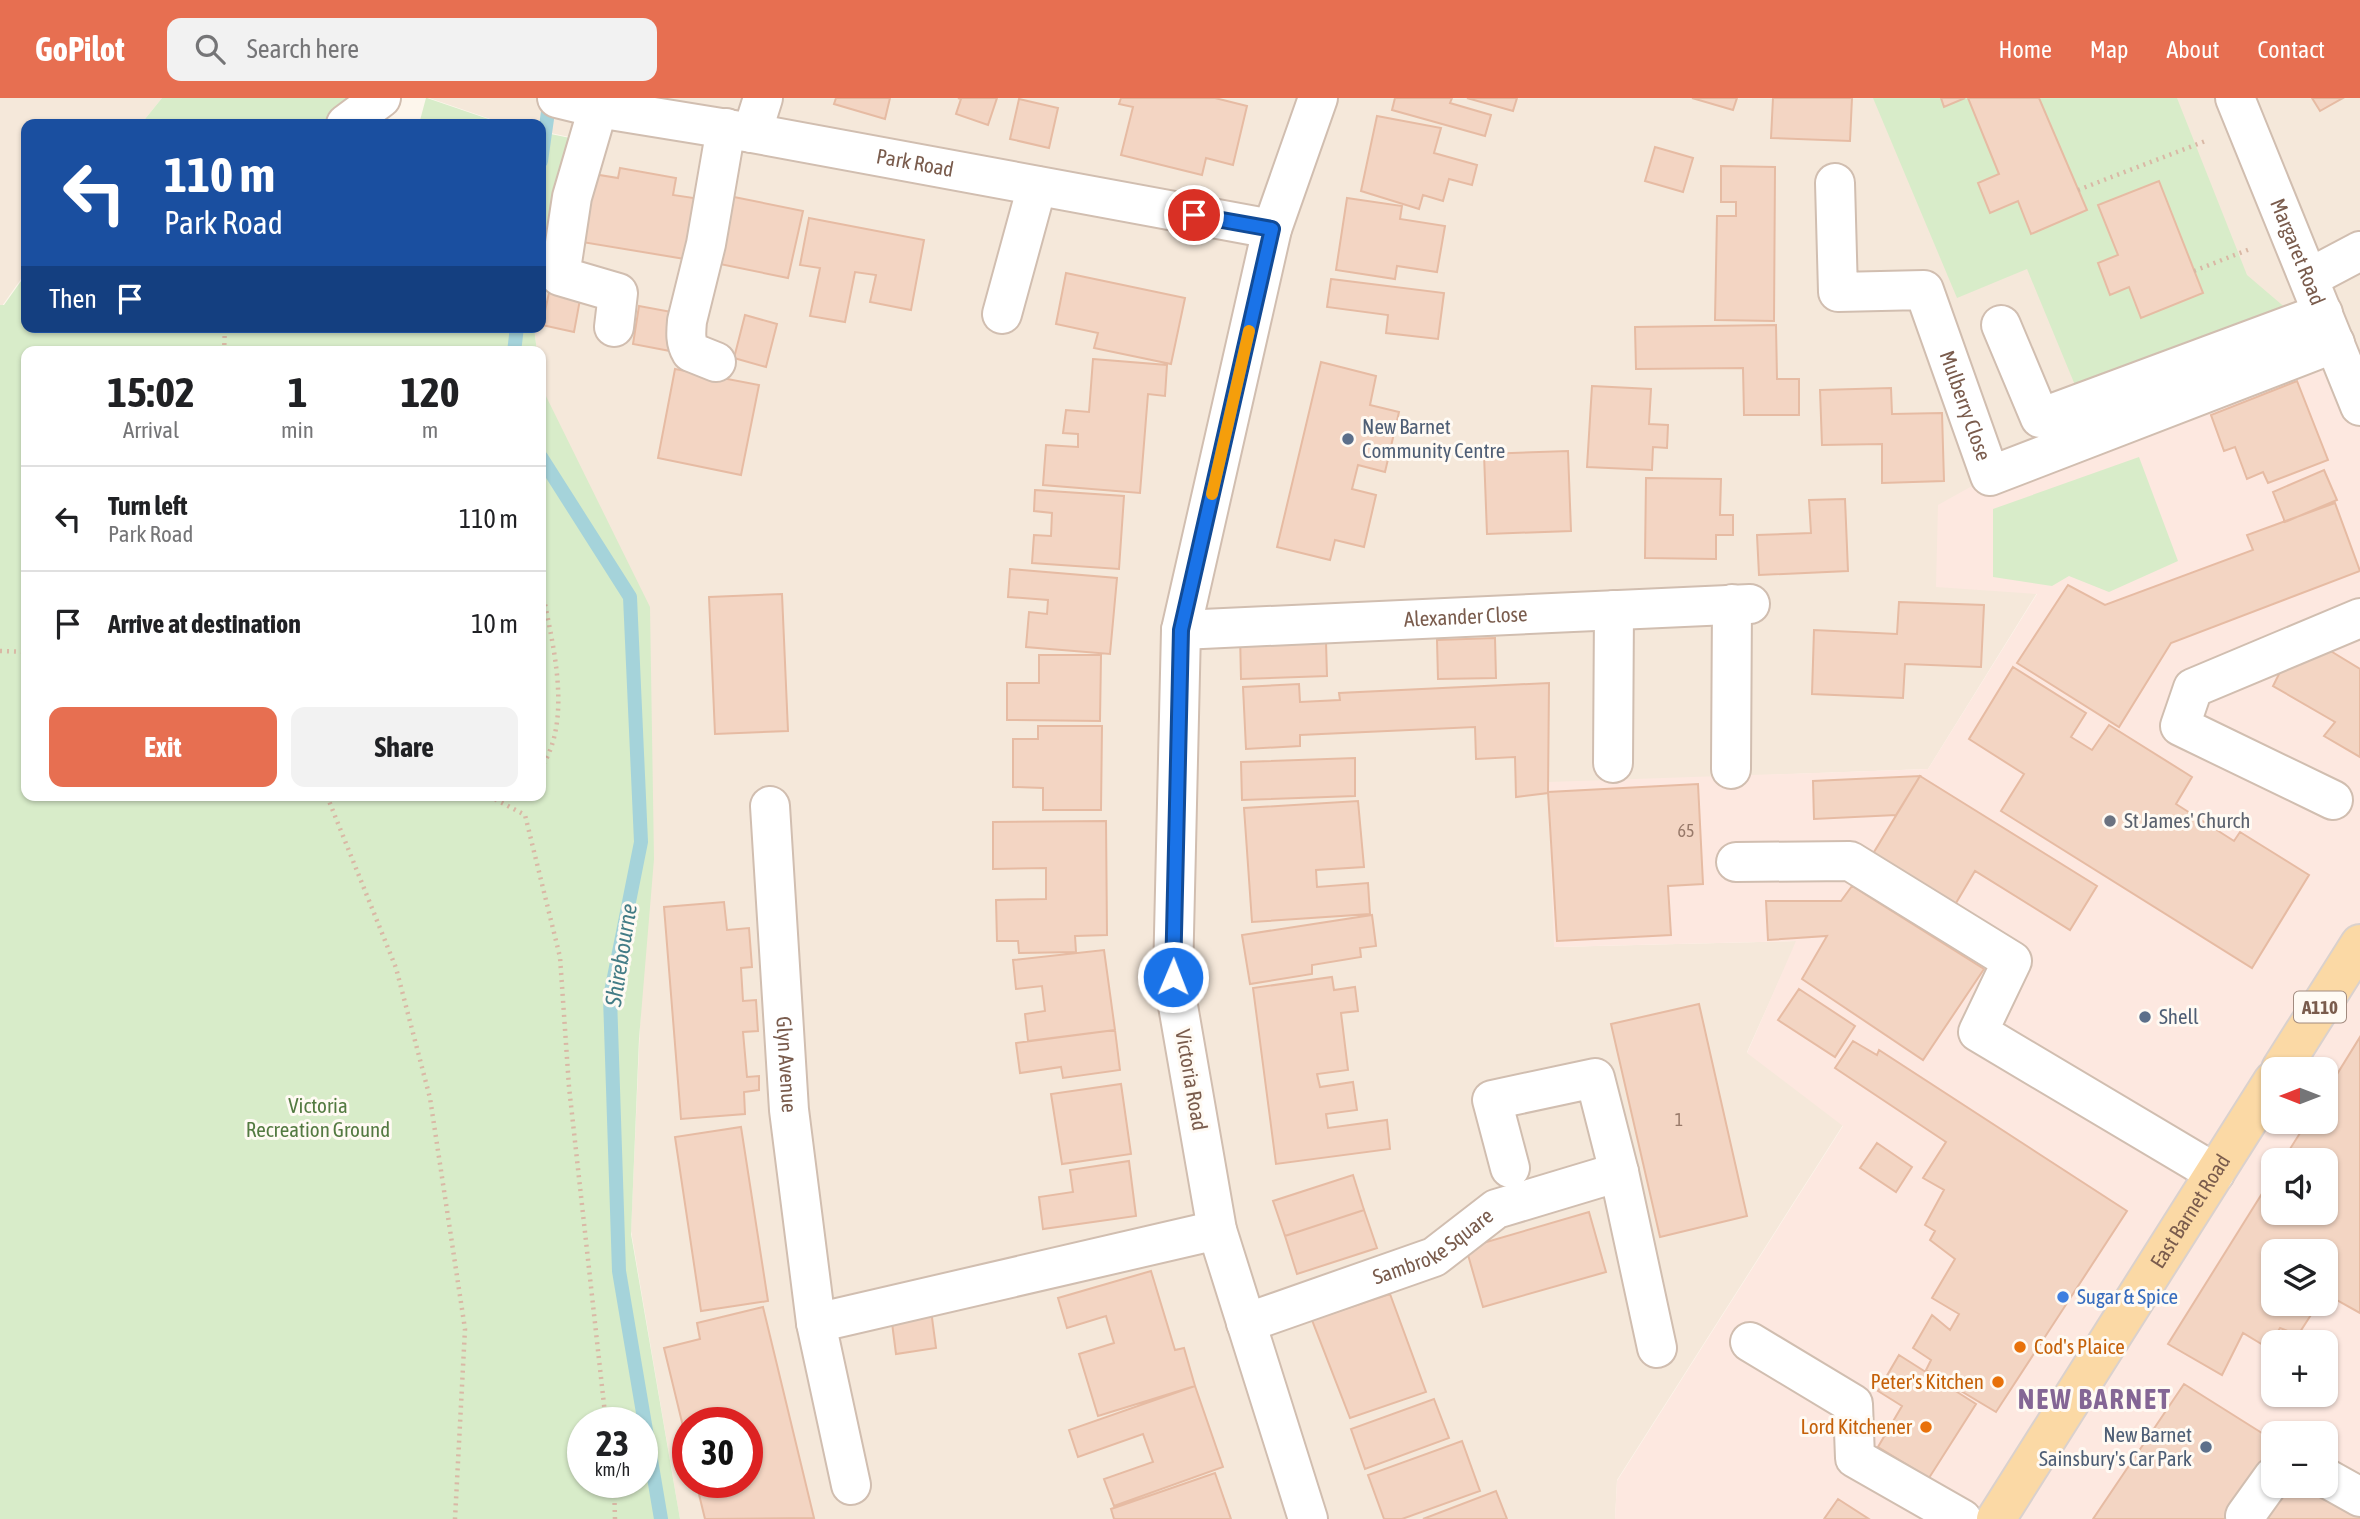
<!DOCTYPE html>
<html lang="en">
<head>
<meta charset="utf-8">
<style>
  :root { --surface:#fff; --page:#f2f2f2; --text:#202124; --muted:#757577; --line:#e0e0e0; --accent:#e76f51 }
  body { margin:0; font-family:"Asap Condensed",sans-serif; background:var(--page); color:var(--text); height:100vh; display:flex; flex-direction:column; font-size:26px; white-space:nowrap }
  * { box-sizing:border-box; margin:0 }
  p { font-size:23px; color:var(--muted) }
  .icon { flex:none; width:38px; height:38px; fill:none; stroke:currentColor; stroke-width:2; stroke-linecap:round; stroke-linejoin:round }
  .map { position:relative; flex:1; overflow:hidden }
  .details { position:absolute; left:21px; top:248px; width:525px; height:455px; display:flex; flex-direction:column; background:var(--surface); border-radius:14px; box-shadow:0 2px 5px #0004 }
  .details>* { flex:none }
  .banner { position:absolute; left:21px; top:21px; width:525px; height:214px; border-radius:14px; box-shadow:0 2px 5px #0004; background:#1a4fa0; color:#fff; overflow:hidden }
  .needle { width:46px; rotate:270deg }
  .controls { position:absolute; left:2261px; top:959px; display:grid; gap:14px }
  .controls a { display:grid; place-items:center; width:77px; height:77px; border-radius:14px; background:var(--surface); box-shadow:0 2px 5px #0004; font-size:35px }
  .speed { position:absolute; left:567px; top:1309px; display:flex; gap:14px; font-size:35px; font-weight:700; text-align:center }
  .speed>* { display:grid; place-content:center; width:91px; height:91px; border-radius:50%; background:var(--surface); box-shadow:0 2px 5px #0004; line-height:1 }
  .speed small { font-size:18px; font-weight:400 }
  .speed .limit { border:10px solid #d22; background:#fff; color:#111 }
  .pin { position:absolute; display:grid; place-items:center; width:60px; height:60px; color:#fff; margin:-30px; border:4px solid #fff; border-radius:50%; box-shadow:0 2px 7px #0007 }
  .me { position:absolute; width:77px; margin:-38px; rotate:1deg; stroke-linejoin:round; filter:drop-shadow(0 0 5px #0008) }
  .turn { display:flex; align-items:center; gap:24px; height:147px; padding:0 28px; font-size:32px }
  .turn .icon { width:91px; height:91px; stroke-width:2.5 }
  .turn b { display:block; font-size:49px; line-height:60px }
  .then { display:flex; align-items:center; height:66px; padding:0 28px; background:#0003; gap:14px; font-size:26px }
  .eta { display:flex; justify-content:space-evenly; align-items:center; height:119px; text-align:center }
  .eta b { font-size:42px; font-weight:700; line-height:49px }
  .primary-button { display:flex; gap:14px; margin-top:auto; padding:14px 28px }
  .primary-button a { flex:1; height:80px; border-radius:14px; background:var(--accent); color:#fff; font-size:28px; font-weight:700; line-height:80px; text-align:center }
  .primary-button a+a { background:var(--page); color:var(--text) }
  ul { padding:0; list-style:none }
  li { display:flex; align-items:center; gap:21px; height:105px; padding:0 28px; border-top:2px solid var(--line) }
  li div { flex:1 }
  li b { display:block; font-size:26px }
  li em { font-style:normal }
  header { display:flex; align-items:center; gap:42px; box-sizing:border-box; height:98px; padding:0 35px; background:var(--accent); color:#fff }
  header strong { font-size:33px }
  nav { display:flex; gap:38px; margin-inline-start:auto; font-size:24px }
  .search { width:490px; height:63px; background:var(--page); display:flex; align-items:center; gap:18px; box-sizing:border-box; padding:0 24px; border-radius:14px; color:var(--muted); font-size:26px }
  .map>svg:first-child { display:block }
  .residential { fill:#f5e8da; fill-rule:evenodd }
  .commercial { fill:#fde8e0; fill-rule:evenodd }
  .green { fill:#d8ecc9; fill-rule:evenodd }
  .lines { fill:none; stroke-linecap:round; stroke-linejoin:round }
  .stream { stroke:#a5d3da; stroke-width:14 }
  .building { fill:#f3d5c3; stroke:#e6bba3; stroke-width:2 }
  .minor-casing { stroke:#d1beb0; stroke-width:42 }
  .major-casing { stroke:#dad1cd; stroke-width:42 }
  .path { stroke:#d9b8a5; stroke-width:4.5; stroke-dasharray:2 5; stroke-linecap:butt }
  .minor { stroke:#fff; stroke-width:38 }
  .major { stroke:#fbd9a5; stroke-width:38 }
  .route-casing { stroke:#114b97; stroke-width:18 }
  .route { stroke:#1a73e8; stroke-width:12 }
  .slow { stroke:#f59e0b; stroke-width:12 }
  .service-dot { fill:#5c6f8a; stroke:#fffaf3; stroke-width:2.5 }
  .worship-dot { fill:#6b7280; stroke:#fffaf3; stroke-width:2.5 }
  .shop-dot { fill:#3f7fe0; stroke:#fffaf3; stroke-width:2.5 }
  .food-dot { fill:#e8710a; stroke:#fffaf3; stroke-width:2.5 }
  .labels { text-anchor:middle; stroke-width:6; stroke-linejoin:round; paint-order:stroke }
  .number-label { font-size:18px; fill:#987a6a }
  .shield { fill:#fffaf3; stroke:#a28b7f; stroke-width:2 }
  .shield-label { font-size:19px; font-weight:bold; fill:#7a5c4d }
  .street-label { font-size:21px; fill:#7a5c4d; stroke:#fffaf3 }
  .service-label { font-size:21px; fill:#4e5e75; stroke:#fffaf3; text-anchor:start }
  .worship-label { font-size:21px; fill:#5b616d; stroke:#fffaf3; text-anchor:start }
  .park-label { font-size:21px; fill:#537a41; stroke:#fffaf3 }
  .shop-label { font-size:21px; fill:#366cbe; stroke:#fffaf3; text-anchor:start }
  .food-label { font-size:21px; fill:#c56008; stroke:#fffaf3; text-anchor:end }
  .water-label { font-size:23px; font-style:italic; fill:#437c86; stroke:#fffaf3 }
  .district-label { font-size:28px; font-weight:bold; letter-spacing:2px; fill:#846695; stroke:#fffaf3 }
</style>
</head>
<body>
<header>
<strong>GoPilot</strong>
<div class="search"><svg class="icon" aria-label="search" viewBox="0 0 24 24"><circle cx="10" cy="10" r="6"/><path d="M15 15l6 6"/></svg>Search here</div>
<nav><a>Home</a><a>Map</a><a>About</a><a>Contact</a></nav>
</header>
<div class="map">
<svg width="2360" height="1421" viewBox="0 0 2360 1421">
  <rect width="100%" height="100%" fill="#fdf6ec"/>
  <path class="residential" d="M0 0H162L141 26H26V174L2 208H0Z
    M429 0H2360V306L2037 495 1928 671 1548 685 1555 849 1797 843 1747 954 1843 1027 1617 1382 1615 1421H680L631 1133 652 654 541 296V254H537L534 229H541V163L574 40 541 33V26H505ZM688 1325H747V1384H688Z"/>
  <path class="commercial" d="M2339 245 2360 305V1421H1615L1617 1383 1843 1028 1747 955 1796 843 1554 849 1548 684 1928 671 2037 496 1936 489 1938 407 1990 378ZM2273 971H2326V1024H2273ZM2273 1062H2326V1115H2273ZM2273 1153H2326V1206H2273ZM2273 1244H2326V1297H2273ZM2273 1335H2326V1388H2273Z"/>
  <path class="green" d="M162 0H362L322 26H141Z
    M426 0H427L503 26H419Z
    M1873 0H2177L2247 177 2288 212 2077 292 2027 171 1957 200Z
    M541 34 575 41 541 163Z
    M26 176V229H534L537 254H26V698H541V288L650 509 654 761 639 941 631 1136 680 1421H0V207H4ZM583 1325H642V1384H583Z
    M2139 359 2178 463 2109 494 2069 478 2052 488 1993 479V411Z"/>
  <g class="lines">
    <path class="stream" d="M541 63 550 0
      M514 254 517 229
      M541 359 630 499 641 744 610 899 619 1173 661 1421"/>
  </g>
  <path class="building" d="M836 0H890L885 21 834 6Z
    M958 0H997L988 27 956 16 961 1Z
    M1121 0H1215L1247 8 1233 67 1206 60 1202 77 1121 57 1133 9 1119 6Z
    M1395 0H1452L1450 5 1491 17 1485 38 1392 12Z
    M1467 0H1517L1513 13Z
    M1692 0H1737L1733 12Z
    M1773 0H1852L1850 43 1771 40Z
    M1941 0H1965L1944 9Z
    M1968 0H2039L2087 112 2031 136 2018 103 1990 115 1978 85 1999 76Z
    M2312 0H2343L2320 13Z
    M1019 1 1058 10 1049 50 1010 41Z
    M1377 18 1441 30 1434 55 1477 67 1472 87 1449 81 1443 103 1423 97 1419 111 1361 93Z
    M1655 49 1693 60 1683 94 1645 83Z
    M1721 68 1775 69 1774 223 1715 222 1717 118H1736V104H1721Z
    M620 70 676 80 673 97 707 102 697 163 576 143 587 75 618 80Z
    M2159 83 2203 195 2141 220 2129 189 2110 197 2098 165 2118 157 2098 107Z
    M729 98 803 113 788 180 715 165Z
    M1347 100 1402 108 1400 121 1445 128 1437 174 1397 168 1395 181 1336 172Z
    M809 120 924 142 911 212 870 204 876 177 855 174 845 224 810 218 820 170 800 167Z
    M1066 175 1185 200 1171 266 1094 250 1098 235 1056 226Z
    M1331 181 1444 195 1438 241 1386 235 1388 217 1327 209Z
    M550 190 581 196 574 234 542 227Z
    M639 208 677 215 670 253 633 246Z
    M745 217 777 226 766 269 734 260Z
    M1776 227 1777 281H1799V317H1744L1743 270 1636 271 1635 229Z
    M1093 261 1167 267 1165 298 1148 296 1140 395 1043 387 1046 347 1078 349V336L1063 335 1066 312 1089 314Z
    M1321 264 1376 278 1370 307 1399 314 1385 374 1358 367 1352 391 1376 397 1364 449 1335 442 1330 462 1277 449Z
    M675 271 759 287 741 377 658 360Z
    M2297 283 2328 362 2268 385 2263 374 2247 381 2235 349 2224 353 2211 317Z
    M1592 288 1651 291 1649 326 1668 327 1667 350 1653 349 1652 372 1587 369Z
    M1891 290 1892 316 1942 315 1944 383 1882 385V346L1822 347 1820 292Z
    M1568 353 1571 433 1487 436 1484 356Z
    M2324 372 2337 402 2285 424 2273 394Z
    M1646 380 1721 381 1720 417H1733V437H1716V461L1645 460Z
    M1035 392 1124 398 1119 471 1032 465 1034 437 1051 438 1052 415 1034 413Z
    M1845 401 1848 473 1759 477 1757 437 1811 435 1809 402Z
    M2335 405 2360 473 2171 545 2119 629 2017 565 2068 487 2105 507 2253 452 2247 437Z
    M1010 471 1117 480 1110 556 1026 549 1029 514 1047 516 1048 502 1008 499Z
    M782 496 788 633 715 636 709 499Z
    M1899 504 1984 507 1981 569 1905 566 1903 600 1812 596 1814 532 1897 536Z
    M1240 536 1326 544 1327 578 1241 581Z
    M1495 540 1496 580 1438 581 1437 542Z
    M2324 549 2360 571V659L2324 638 2335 624 2273 588 2280 574Z
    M1039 557H1101L1100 623 1007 622V585H1039Z
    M2013 569 2086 615 2071 639 2092 652 2109 627 2192 679 2176 706 2234 743 2240 734 2309 777 2252 870 2001 713 2024 676 1969 641Z
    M1549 585 1548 695 1516 699 1515 659 1476 661 1475 629 1300 637V648L1246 651 1243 589 1299 586 1300 604 1340 602 1339 595Z
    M1038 628H1102L1101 712H1043V690L1013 689V641H1038Z
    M1355 660V698L1242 702 1241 664Z
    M1920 678 2097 788 2070 832 1975 773 1953 810 1871 759Z
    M1920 678 1896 717 1814 721 1813 683Z
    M1698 686 1703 786 1668 788 1671 837 1557 843 1548 694Z
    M1358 703 1364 769 1316 772 1317 789 1368 785 1370 816 1252 824 1244 710Z
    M1106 723 1107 837 1075 838 1076 854 1019 855 1018 843H997L996 802 1046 801V770L993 771V724Z
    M1852 788 1984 871 1923 962 1802 881 1827 838 1768 842 1766 803H1841Z
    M724 804 727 832 749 830 752 869 741 870 743 903 756 902 758 933 743 934 747 979 759 978V992L744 994 745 1016 681 1021 664 809Z
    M1372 817 1376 848 1360 850 1361 859 1312 867V876L1250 886 1242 837Z
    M1104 852 1115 932 1028 943 1025 916 1045 913 1042 888 1016 891 1013 862Z
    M1332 879 1334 892 1355 889 1358 913 1341 915 1348 972 1317 976 1320 989 1353 984 1357 1012 1326 1016 1328 1030 1387 1022 1390 1051 1276 1066 1253 890Z
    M1799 891 1855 928 1835 959 1778 922Z
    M1699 906 1747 1118 1660 1139 1611 926Z
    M1115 932 1120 972 1063 980 1061 969 1020 975 1016 945Z
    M2360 939V1215L2326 1196V1153H2273V1206H2318L2298 1237 2280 1230 2268 1250 2243 1235 2222 1277 2168 1246 2273 1078V1115H2326V1062H2283L2307 1024H2326V994Z
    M1853 943 1877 957 1879 952 2127 1113 1996 1314 1926 1272 1931 1262 1913 1250 1932 1217 1950 1232 1959 1216 1932 1200 1955 1161 1930 1142 1935 1133 1925 1127 1944 1092 1923 1080 1946 1044 1835 970Z
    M1121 986 1131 1056 1062 1066 1051 996Z
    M741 1029 768 1203 701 1213 675 1039Z
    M1877 1045 1912 1069 1896 1094 1860 1070Z
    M1129 1063 1136 1118 1043 1131 1039 1099 1073 1094 1070 1072Z
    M1353 1077 1364 1112 1285 1138 1273 1103Z
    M1364 1112 1377 1150 1297 1176 1285 1138Z
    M1589 1114 1606 1174 1483 1209 1466 1150Z
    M1151 1173 1175 1252 1184 1250 1195 1288 1098 1318 1079 1256 1114 1245 1106 1218 1067 1230 1058 1200Z
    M1390 1196 1426 1294 1350 1320 1312 1222Z
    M763 1209 814 1420 705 1421 696 1384H747V1325H688V1349L664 1250 700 1241 697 1225Z
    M931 1212 936 1250 896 1256 891 1217Z
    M1899 1257 1976 1306 1929 1380 1878 1349 1902 1308 1878 1293Z
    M2184 1286 2273 1342V1388H2326L2360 1396V1421H2093Z
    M1195 1288 1223 1369 1114 1408 1104 1381 1153 1364 1143 1336 1078 1359 1069 1332Z
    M1434 1301 1449 1340 1365 1371 1351 1331Z
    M1462 1343 1480 1393 1402 1421H1384L1368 1377Z
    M1215 1375 1231 1421H1114L1111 1411Z
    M1496 1393 1507 1421H1423Z
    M1838 1401 1869 1421H1824Z"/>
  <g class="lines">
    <g class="minor-casing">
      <g id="minor">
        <path id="s1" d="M557 0 598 10 752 35 1272 131"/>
        <path id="s2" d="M2235 0 2360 308"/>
        <path d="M598 10 572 99 560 178 618 195 614 229"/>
        <path d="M346 26 381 0"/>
        <path d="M752 35 763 0"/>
        <path id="s3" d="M1835 85 1838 194 1924 192 1990 378 2335 245"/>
        <path d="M2309 180 2360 153"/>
        <path d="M1002 216 1037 88"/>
        <path d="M2001 227 2040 320 2323 215"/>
        <path d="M716 264 691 254C685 244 686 234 687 223L706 146 726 30"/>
        <path id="s4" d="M1181 532 1750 506"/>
        <path d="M1613 665 1614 512"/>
        <path d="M1731 671 1732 506"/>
        <path d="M2333 702 2180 628 2193 590 2360 520"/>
        <path id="s5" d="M770 708 789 1012 816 1225 851 1387"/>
        <path d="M1736 764 1850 763 2012 863 1978 934 2215 1075"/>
        <path d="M1510 1070 1492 1002 1595 980 1619 1074"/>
        <path d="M816 1225 1217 1132"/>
        <path id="s6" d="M1246 1225 1434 1159 1496 1111 1619 1074 1657 1250"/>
        <path d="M1750 1244 1853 1306 1855 1360 1962 1421"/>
        <path d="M2326 1380 2360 1399"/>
        <path d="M2245 1418 2273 1379"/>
        <path d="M1308 1421 1217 1132 1173 879 1181 532 1272 131 1318 0"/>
      </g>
    </g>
    <g class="major-casing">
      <g id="major">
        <path d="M2281 971 2360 846"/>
        <path id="s7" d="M1996 1421 2273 983"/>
      </g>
    </g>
    <path class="path" d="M2078 92 2208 42
      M2194 173 2250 151
      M224 254 225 229
      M541 501 545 506C555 557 571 624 541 670
      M0 553 26 554
      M327 698 396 870 430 1000 465 1231 455 1421
      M489 698 525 717 560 859 569 989 606 1325
      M614 1384 615 1421"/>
    <use href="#minor" class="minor"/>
    <use href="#major" class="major"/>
  </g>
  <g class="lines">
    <g class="route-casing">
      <path id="route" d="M1173 879 1181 532 1272 131 1194 117"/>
    </g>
    <use href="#route" class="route"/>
    <path class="slow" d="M1212 396 1249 233"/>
  </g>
  <g class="service-dot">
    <circle cx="1348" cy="341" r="7"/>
    <circle cx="2145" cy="919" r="7"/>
    <circle cx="2206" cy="1349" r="7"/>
  </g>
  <circle class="worship-dot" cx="2110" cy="723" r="7"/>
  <circle class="shop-dot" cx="2063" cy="1199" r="7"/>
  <g class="food-dot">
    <circle cx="2020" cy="1249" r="7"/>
    <circle cx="1998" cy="1284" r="7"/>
    <circle cx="1926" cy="1329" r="7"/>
  </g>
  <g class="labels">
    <g class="number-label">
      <text x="1686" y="739">65</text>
      <text x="1679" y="1028">1</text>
    </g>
    <rect class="shield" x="2294" y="893.5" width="52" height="31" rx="5"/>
    <g class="shield-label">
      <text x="2320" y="916">A110</text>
    </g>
    <g class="street-label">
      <text dy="7" stroke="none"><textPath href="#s1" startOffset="364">Park Road</textPath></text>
      <text dy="7" stroke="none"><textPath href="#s2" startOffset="166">Margaret Road</textPath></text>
      <text dy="7" stroke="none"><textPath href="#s3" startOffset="318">Mulberry Close</textPath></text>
      <text dy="7" stroke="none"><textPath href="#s4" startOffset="285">Alexander Close</textPath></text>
      <text dy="7" stroke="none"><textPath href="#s5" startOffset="259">Glyn Avenue</textPath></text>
      <text transform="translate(1191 982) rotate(80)" y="7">Victoria Road</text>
      <text dy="7" stroke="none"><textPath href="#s7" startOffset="364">East Barnet Road</textPath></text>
      <text dy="7" stroke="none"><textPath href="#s6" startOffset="203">Sambroke Square</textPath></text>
    </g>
    <g class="service-label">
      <text x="1362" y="336">New Barnet<tspan x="1362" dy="24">Community Centre</tspan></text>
      <text x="2159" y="926">Shell</text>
      <text x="2192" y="1344" text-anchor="end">New Barnet<tspan x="2192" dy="24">Sainsbury's Car Park</tspan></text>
    </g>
    <g class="worship-label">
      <text x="2124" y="730">St James' Church</text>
    </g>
    <g class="park-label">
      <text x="318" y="1015">Victoria<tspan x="318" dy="24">Recreation Ground</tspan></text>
    </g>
    <g class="shop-label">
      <text x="2077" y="1206">Sugar &amp; Spice</text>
    </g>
    <g class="food-label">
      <text x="2034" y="1256" text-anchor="start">Cod's Plaice</text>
      <text x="1984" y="1291">Peter's Kitchen</text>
      <text x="1912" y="1336">Lord Kitchener</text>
    </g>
    <g class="water-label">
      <text transform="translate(621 857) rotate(-81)" y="8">Shirebourne</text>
    </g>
    <g class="district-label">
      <text x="2095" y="1311">NEW BARNET</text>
    </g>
  </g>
</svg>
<div class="controls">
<a><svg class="needle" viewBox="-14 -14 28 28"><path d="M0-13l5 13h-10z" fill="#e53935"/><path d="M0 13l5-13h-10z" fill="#757577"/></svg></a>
<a><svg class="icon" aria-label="sound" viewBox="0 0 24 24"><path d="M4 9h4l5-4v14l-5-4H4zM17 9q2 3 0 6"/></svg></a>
<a><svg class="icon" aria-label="layers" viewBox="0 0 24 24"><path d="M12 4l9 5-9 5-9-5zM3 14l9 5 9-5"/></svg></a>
<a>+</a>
<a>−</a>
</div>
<div class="speed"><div>23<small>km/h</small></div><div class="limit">30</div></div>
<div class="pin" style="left:1194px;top:117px;background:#d93025"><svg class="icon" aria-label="arrive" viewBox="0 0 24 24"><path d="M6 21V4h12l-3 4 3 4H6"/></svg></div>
<svg class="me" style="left:1173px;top:879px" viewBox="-20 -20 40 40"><circle r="17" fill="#1a73e8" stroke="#fff" stroke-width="3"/><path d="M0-11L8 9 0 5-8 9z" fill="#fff"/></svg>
<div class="banner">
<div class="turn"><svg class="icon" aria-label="left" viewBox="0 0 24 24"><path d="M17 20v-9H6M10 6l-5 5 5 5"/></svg><div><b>110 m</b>Park Road</div></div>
<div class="then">Then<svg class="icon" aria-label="arrive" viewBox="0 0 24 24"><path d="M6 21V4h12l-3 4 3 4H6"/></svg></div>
</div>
<section class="details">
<div class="eta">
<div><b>15:02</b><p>Arrival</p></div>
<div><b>1</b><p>min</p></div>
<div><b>120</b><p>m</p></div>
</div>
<ul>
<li><svg class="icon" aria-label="left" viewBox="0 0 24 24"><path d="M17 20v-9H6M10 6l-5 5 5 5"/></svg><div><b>Turn left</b><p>Park Road</p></div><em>110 m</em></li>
<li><svg class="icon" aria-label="arrive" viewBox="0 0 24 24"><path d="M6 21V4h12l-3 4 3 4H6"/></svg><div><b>Arrive at destination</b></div><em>10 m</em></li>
</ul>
<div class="primary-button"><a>Exit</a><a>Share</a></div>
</section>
</div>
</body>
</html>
